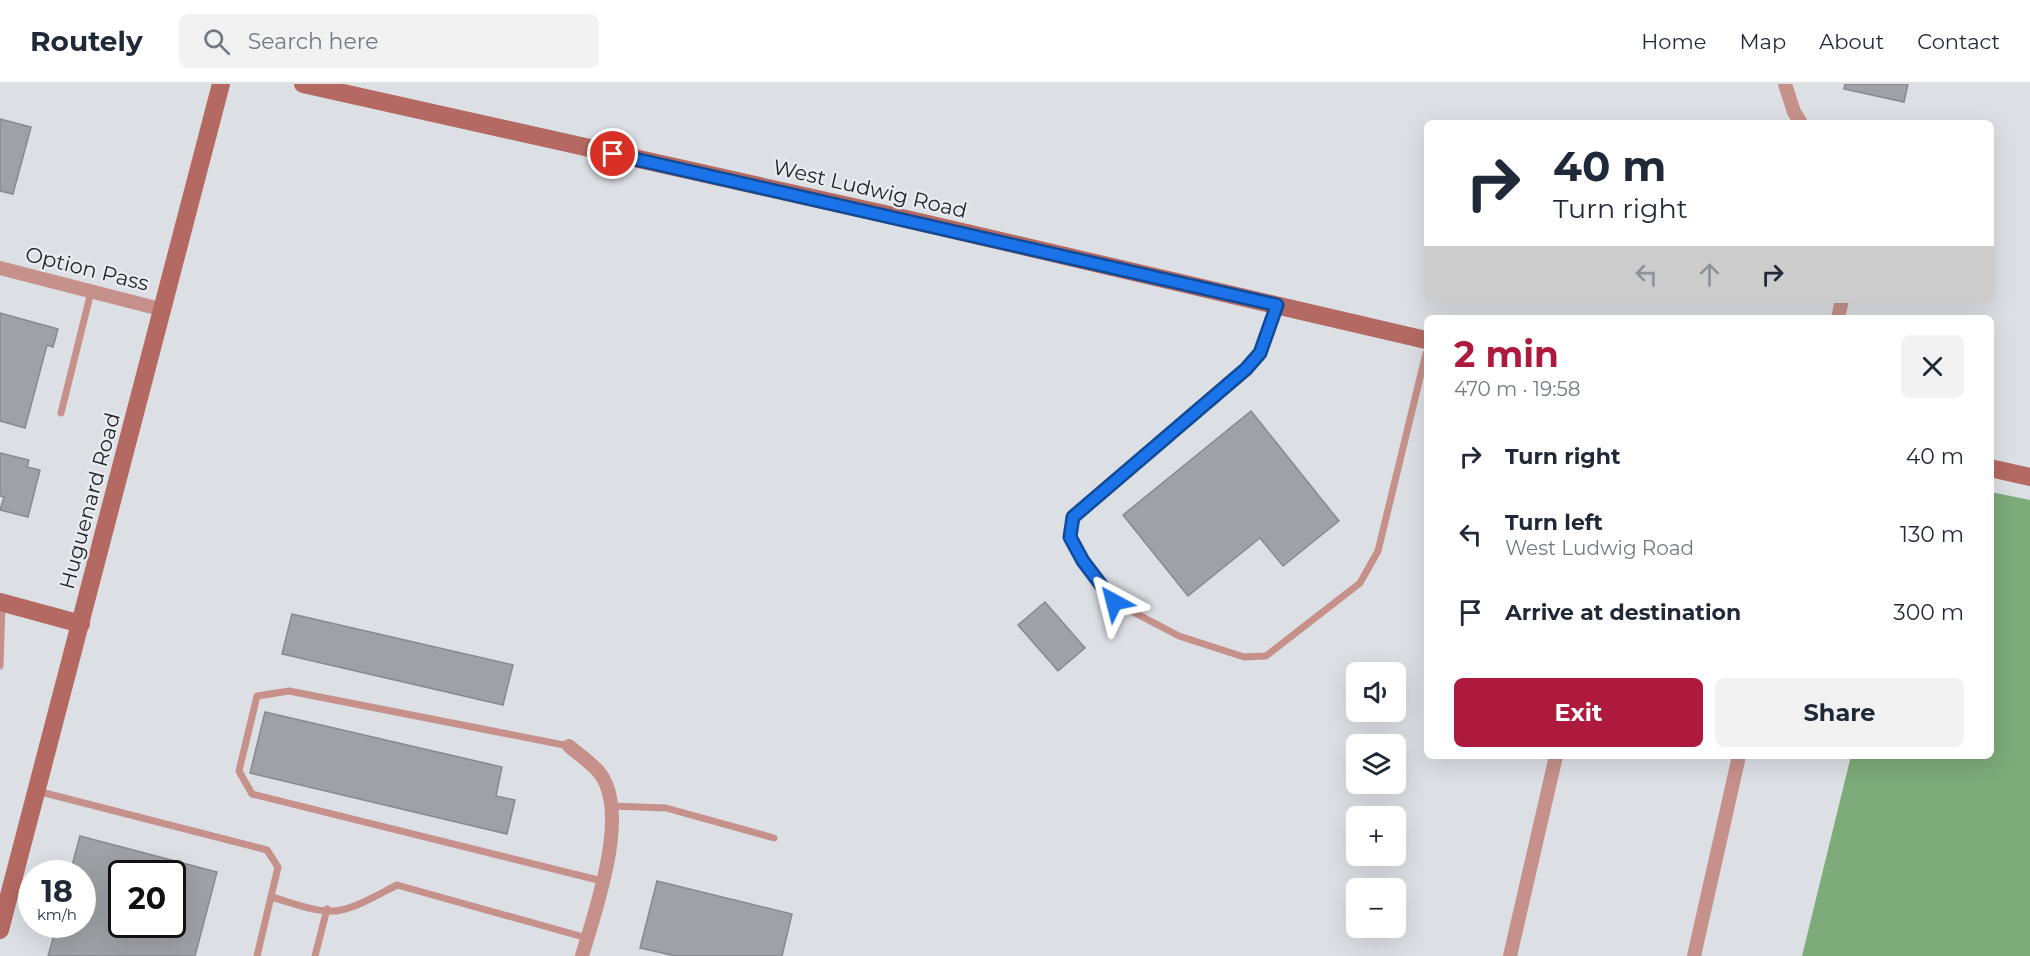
<!DOCTYPE html>
<html lang="en">
<head>
<meta charset="utf-8">
<style>
  :root { --surface:#fff; --page:#f2f2f3; --text:#1f2937; --muted:#747a83; --line:#e0e1e3; --accent:#ae1a3e }
  body { margin:0; font-family:Montserrat,sans-serif; background:var(--page); color:var(--text); height:100vh; display:flex; flex-direction:column; font-size:22px; white-space:nowrap }
  * { box-sizing:border-box; margin:0 }
  p { font-size:20px; color:var(--muted) }
  .icon { flex:none; width:33px; height:33px; fill:none; stroke:currentColor; stroke-width:2; stroke-linecap:round; stroke-linejoin:round }
  .map { position:relative; flex:1; overflow:hidden }
  .side { position:absolute; left:1424px; top:231px; width:570px; height:444px; display:flex; flex-direction:column; background:var(--surface); border-radius:9px; box-shadow:0 6px 24px #0002 }
  .side>* { flex:none }
  .banner { position:absolute; left:1424px; top:36px; width:570px; height:183px; border-radius:9px; box-shadow:0 6px 24px #0002; background:#fff; color:var(--text); overflow:hidden }
  .buttons { position:absolute; left:1346px; top:578px; display:grid; gap:12px }
  .buttons a { display:grid; place-items:center; width:60px; height:60px; border-radius:9px; background:var(--surface); box-shadow:0 6px 24px #0002; font-size:30px }
  .speed { position:absolute; left:18px; top:776px; display:flex; gap:12px; font-size:30px; font-weight:700; text-align:center }
  .speed>* { display:grid; place-content:center; width:78px; height:78px; border-radius:50%; background:var(--surface); box-shadow:0 6px 24px #0002; line-height:1 }
  .speed small { font-size:15px; font-weight:400 }
  .speed .limit { border:3px solid #111; border-radius:9px; background:#fff; color:#111 }
  .pin { position:absolute; display:grid; place-items:center; width:51px; height:51px; color:#fff; margin:-26px; border:3px solid #fff; border-radius:50%; box-shadow:0 2px 6px #0007 }
  .me { position:absolute; width:66px; margin:-33px; rotate:322deg; stroke-linejoin:round; filter:drop-shadow(0 0 4px #0008) }
  .turn { display:flex; align-items:center; gap:21px; height:126px; padding:0 30px; font-size:27px }
  .turn .icon { width:78px; height:78px; stroke-width:2.5 }
  .turn b { display:block; font-size:42px; line-height:51px }
  .lanes { display:flex; align-items:center; height:57px; padding:0 30px; background:#0003; justify-content:center; gap:30px; direction:ltr }
  .lanes .off { opacity:.35 }
  .round { display:grid; place-items:center; flex:none; width:63px; height:63px; border-radius:9px; background:var(--page) }
  .summary { display:flex; align-items:center; justify-content:space-between; height:102px; padding:0 30px }
  h1 { font-size:36px; font-weight:700; line-height:45px; color:var(--accent) }
  .primary-button { display:flex; gap:12px; margin-top:auto; padding:12px 30px }
  .primary-button a { flex:1; height:69px; border-radius:9px; background:var(--accent); color:#fff; font-size:24px; font-weight:700; line-height:69px; text-align:center }
  .primary-button a+a { background:var(--page); color:var(--text) }
  ul { padding:0; list-style:none }
  li { display:flex; align-items:center; gap:18px; height:78px; padding:0 30px }
  li div { flex:1 }
  li b { display:block; font-size:22px }
  li em { font-style:normal }
  header { display:flex; align-items:center; gap:36px; box-sizing:border-box; height:84px; padding:0 30px; background:var(--surface); border-bottom:2px solid var(--line) }
  header strong { font-size:28px }
  nav { display:flex; gap:33px; margin-inline-start:auto; font-size:21px }
  .search { width:420px; height:54px; background:var(--page); display:flex; align-items:center; gap:15px; box-sizing:border-box; padding:0 21px; border-radius:9px; color:var(--muted); font-size:22px }
  .map>svg:first-child { display:block }
  .forest { fill:#7dab7a }
  .building { fill:#9ea1a6; stroke:#878a8f; stroke-width:1.5; fill-rule:evenodd }
  .lines { fill:none; stroke-linecap:round; stroke-linejoin:round }
  .lane { stroke:#c6918b; stroke-width:7 }
  .street { stroke:#c6918b; stroke-width:14 }
  .secondary { stroke:#b56963; stroke-width:18 }
  .route-casing { stroke:#114b97; stroke-width:15 }
  .route { stroke:#1a73e8; stroke-width:10 }
  .labels { text-anchor:middle; stroke-width:4.5; stroke-linejoin:round; paint-order:stroke }
  .street-label { font-size:21px; fill:#252628; stroke:#e9ecf1 }
</style>
</head>
<body>
<header>
<strong>Routely</strong>
<div class="search"><svg class="icon" aria-label="search" viewBox="0 0 24 24"><circle cx="10" cy="10" r="6"/><path d="M15 15l6 6"/></svg>Search here</div>
<nav><a>Home</a><a>Map</a><a>About</a><a>Contact</a></nav>
</header>
<div class="map">
<svg width="2030" height="872" viewBox="0 0 2030 872">
  <rect width="100%" height="100%" fill="#dcdfe4"/>
  <path class="forest" d="M1991 408 2030 416V872H1802L1851 672H1990Z"/>
  <path class="building" d="M1845 0H1908L1904 18 1844 5Z
    M0 35 31 43 13 110 0 107Z
    M0 229 58 245 53 263 47 261 25 344 0 337Z
    M1251 327 1339 437 1283 482 1260 454 1188 512 1123 431Z
    M0 369 29 376 27 383 40 386 28 433 0 426 4 413 0 412Z
    M1045 518 1085 564 1058 587 1018 541Z
    M292 530 513 581 503 621 282 570Z
    M265 628 502 683 496 712 515 716 507 750 250 689Z
    M80 752 217 788 195 872H48L57 840H82V789H70ZM122 789H172V840H122Z
    M657 797 792 830 782 872H675L640 864Z"/>
  <g class="lines">
    <path class="lane" d="M1277 222 1260 269 1246 285 1073 433 1070 453 1083 477 1114 518 1179 552 1244 573 1266 572 1360 499 1378 467 1426 269
      M61 329 91 208
      M0 582 2 521
      M569 662 289 607 257 612 239 687 252 710 602 797
      M37 707 267 766 278 783 257 872
      M611 722 666 724 774 754
      M271 813C291 818 320 831 341 826 360 822 379 810 397 801L587 854
      M315 872 327 825"/>
    <path class="street" d="M1785 0 1794 28 1801 39
      M0 184 164 226
      M1838 234 1842 216
      M569 662C578 670 590 678 598 687 632 726 595 827 582 872
      M1510 872 1556 672
      M1694 872 1739 672"/>
    <path class="secondary" d="M303 0 889 131 1426 256
      M1990 384 2030 393
      M0 518 81 540
      M0 846 221 0"/>
  </g>
  <g class="lines">
    <g class="route-casing">
      <path id="route" d="M613 70 1277 221 1260 269 1246 285 1073 433 1070 453 1083 477 1114 518"/>
    </g>
    <use href="#route" class="route"/>
  </g>
  <g class="labels">
    <g class="street-label">
      <text transform="translate(870 105) rotate(13)" y="7">West Ludwig Road</text>
      <text transform="translate(87 185) rotate(14)" y="7">Option Pass</text>
      <text transform="translate(90 417) rotate(-75)" y="7">Huguenard Road</text>
    </g>
  </g>
</svg>
<div class="buttons">
<a><svg class="icon" aria-label="sound" viewBox="0 0 24 24"><path d="M4 9h4l5-4v14l-5-4H4zM17 9q2 3 0 6"/></svg></a>
<a><svg class="icon" aria-label="layers" viewBox="0 0 24 24"><path d="M12 4l9 5-9 5-9-5zM3 14l9 5 9-5"/></svg></a>
<a>+</a>
<a>−</a>
</div>
<div class="speed"><div>18<small>km/h</small></div><div class="limit">20</div></div>
<div class="pin" style="left:613px;top:70px;background:#d93025"><svg class="icon" aria-label="arrive" viewBox="0 0 24 24"><path d="M6 21V4h12l-3 4 3 4H6"/></svg></div>
<svg class="me" style="left:1114px;top:518px" viewBox="-20 -20 40 40"><path d="M0-17L14 15 0 8-14 15z" fill="#1a73e8" stroke="#fff" stroke-width="4"/></svg>
<div class="banner">
<div class="turn"><svg class="icon" aria-label="right" viewBox="0 0 24 24"><path d="M7 20v-9h11M14 6l5 5-5 5"/></svg><div><b>40 m</b>Turn right</div></div>
<div class="lanes"><svg class="icon off" aria-label="left" viewBox="0 0 24 24"><path d="M17 20v-9H6M10 6l-5 5 5 5"/></svg><svg class="icon off" aria-label="ahead" viewBox="0 0 24 24"><path d="M12 20V5M6 11l6-6 6 6"/></svg><svg class="icon" aria-label="right" viewBox="0 0 24 24"><path d="M7 20v-9h11M14 6l5 5-5 5"/></svg></div>
</div>
<section class="side">
<div class="summary"><div><h1>2 min</h1><p>470 m · 19:58</p></div><a class="round"><svg class="icon" aria-label="close" viewBox="0 0 24 24"><path d="M6 6l12 12M18 6L6 18"/></svg></a></div>
<ul>
<li><svg class="icon" aria-label="right" viewBox="0 0 24 24"><path d="M7 20v-9h11M14 6l5 5-5 5"/></svg><div><b>Turn right</b></div><em>40 m</em></li>
<li><svg class="icon" aria-label="left" viewBox="0 0 24 24"><path d="M17 20v-9H6M10 6l-5 5 5 5"/></svg><div><b>Turn left</b><p>West Ludwig Road</p></div><em>130 m</em></li>
<li><svg class="icon" aria-label="arrive" viewBox="0 0 24 24"><path d="M6 21V4h12l-3 4 3 4H6"/></svg><div><b>Arrive at destination</b></div><em>300 m</em></li>
</ul>
<div class="primary-button"><a>Exit</a><a>Share</a></div>
</section>
</div>
</body>
</html>
